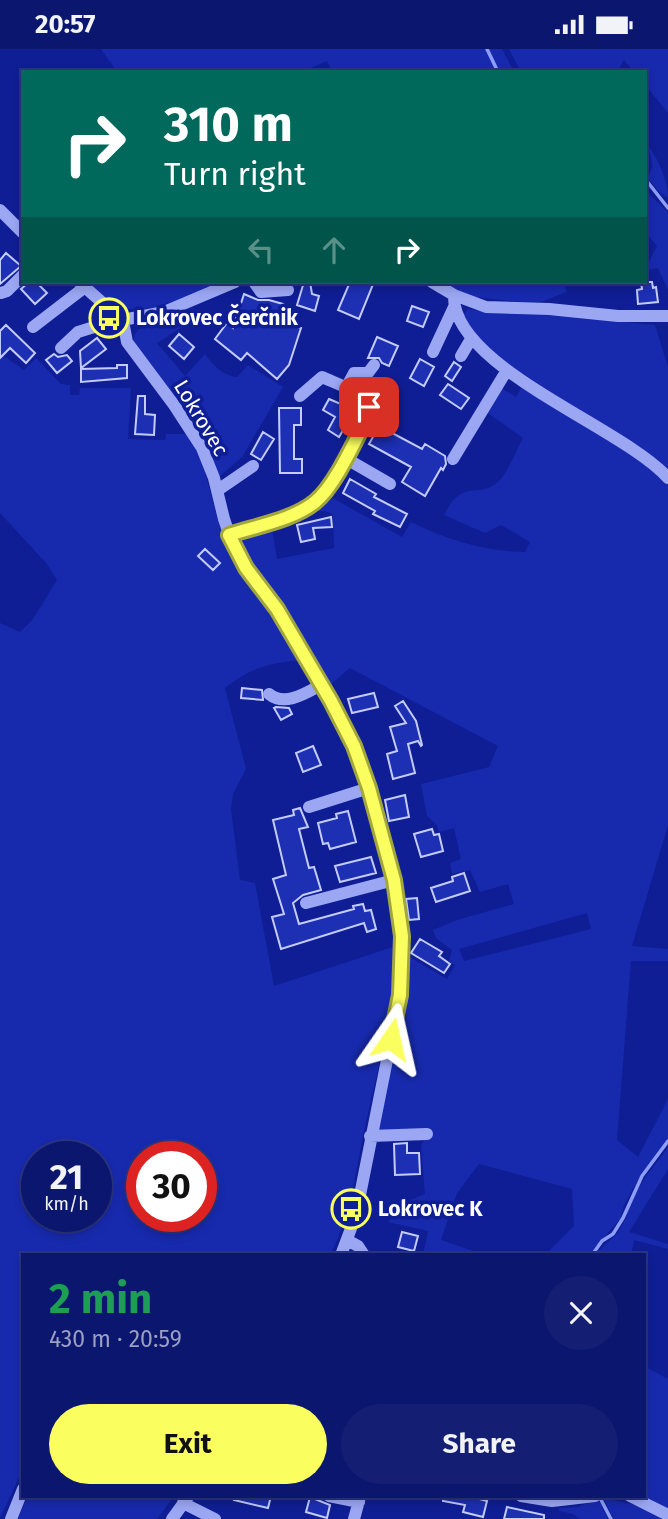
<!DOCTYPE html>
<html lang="en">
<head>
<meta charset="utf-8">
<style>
  :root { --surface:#0b166f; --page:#141f74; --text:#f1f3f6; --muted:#9a9fc3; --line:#2b3582; --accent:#faff5f }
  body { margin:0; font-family:"Fira Sans",sans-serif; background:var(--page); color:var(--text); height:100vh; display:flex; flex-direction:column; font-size:26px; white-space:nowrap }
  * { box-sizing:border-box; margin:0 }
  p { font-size:23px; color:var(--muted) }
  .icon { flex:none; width:38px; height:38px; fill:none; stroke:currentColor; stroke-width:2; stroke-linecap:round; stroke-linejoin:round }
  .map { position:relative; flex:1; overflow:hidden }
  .panel { position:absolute; left:21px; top:1204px; width:625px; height:245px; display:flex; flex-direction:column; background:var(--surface); border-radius:0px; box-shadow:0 4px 10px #0003,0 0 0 2px var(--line) }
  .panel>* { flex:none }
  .top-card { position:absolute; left:21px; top:21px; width:626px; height:214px; border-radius:0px; box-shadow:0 4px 10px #0003,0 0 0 2px var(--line); background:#00695c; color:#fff; overflow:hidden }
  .speed { position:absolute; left:21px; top:1092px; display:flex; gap:14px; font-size:35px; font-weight:700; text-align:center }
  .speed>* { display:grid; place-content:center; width:91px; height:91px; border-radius:50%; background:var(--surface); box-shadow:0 4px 10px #0003,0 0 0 2px var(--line); line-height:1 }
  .speed small { font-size:18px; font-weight:400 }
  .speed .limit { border:10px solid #d22; background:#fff; color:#111 }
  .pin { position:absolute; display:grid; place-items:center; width:60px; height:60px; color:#fff; margin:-30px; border-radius:14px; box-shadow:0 4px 10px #0006 }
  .me { position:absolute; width:77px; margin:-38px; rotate:11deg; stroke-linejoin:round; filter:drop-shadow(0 0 5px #0008) }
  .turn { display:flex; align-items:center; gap:24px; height:147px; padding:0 28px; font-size:32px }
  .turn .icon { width:91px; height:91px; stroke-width:2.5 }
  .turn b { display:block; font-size:49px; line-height:60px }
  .lanes { display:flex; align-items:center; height:66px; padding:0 28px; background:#0003; justify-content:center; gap:35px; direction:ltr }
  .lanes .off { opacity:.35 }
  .round { display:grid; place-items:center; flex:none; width:74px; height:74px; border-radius:37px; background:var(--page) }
  .headline { display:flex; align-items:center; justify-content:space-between; height:119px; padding:0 28px }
  h1 { font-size:42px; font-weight:700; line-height:52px; color:#1e9e55 }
  .action { display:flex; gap:14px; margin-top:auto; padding:14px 28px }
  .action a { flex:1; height:80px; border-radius:42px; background:var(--accent); color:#111; font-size:28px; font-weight:700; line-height:80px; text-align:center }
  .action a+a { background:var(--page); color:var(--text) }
  .status { display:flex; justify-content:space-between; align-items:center; height:49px; padding:0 35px; background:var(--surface); direction:ltr }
  .status svg { height:19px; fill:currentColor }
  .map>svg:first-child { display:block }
  .green { fill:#172aae; fill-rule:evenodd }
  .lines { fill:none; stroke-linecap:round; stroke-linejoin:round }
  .stream { stroke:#8d9df8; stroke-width:3.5 }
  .building { fill:#1d2fb3; stroke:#c4ccfe; stroke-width:2 }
  .minor { stroke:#9ca7f4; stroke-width:12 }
  .route-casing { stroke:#a2a63e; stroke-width:18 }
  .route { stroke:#faff5f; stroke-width:12 }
  .labels { text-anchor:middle; stroke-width:7; stroke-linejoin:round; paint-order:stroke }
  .poi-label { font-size:21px; font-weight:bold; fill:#fff; stroke:#0f1e94; text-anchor:start }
  .street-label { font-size:21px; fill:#fff; stroke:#0f1e94 }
</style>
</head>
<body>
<div class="status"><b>20:57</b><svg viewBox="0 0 49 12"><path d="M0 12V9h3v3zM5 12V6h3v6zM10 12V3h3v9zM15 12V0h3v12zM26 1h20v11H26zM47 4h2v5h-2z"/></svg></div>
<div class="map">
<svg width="668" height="1470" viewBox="0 0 668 1470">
  <rect width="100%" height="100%" fill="#0f1e94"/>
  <path class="green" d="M101 0H502L514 23H332L327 12 302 23H117Z
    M509 0H668V64L646 37V23H634L624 11 617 23H521Z
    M646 94C658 109 668 131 668 149L657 141 648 129 652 118 651 108Z
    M646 139 650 146 668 163V241L658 219 649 221 646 218 657 197 646 184Z
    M85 233H216V235C191 244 148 268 121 258 108 253 97 242 85 233Z
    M447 233H563L567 243 541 253H519L467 247 453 240Z
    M193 259 198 266 195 270 157 294 185 327 205 305C212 316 224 327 237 328L248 316 283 338 242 408 219 428 201 384 134 295C133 286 136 282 143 277Z
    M468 260C504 267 541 265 578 268 604 270 629 274 655 276L668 318V426L489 305 463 266Z
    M4 307 24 321 36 309 61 335 70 336V346H79L80 339H131L128 390 165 391 166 385H186L201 409 218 471 232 510 290 589 299 611C267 615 252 618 225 639L246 720 233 745 231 760 240 831 255 834 274 937 396 897C394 963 377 1022 363 1087 355 1127 350 1169 330 1206H23V1420L0 1469V574L20 583 33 570 57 531 47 515 0 464V310ZM37 1108H96V1167H37ZM142 1108H201V1167H142Z
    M524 334 585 372 668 432V776L632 897 668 900V912H631L617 1091 638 1108 668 1050V1089L663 1099 641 1125 624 1156 620 1170 589 1206H545L574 1177 572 1140 479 1115 457 1144 441 1191 485 1206H423L428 1182 388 1173 410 1151 425 1145 421 1096 427 1088 377 1083 408 907 447 930 455 916 449 912 452 901 436 889 433 881 457 871 514 855 508 835 480 843 470 821 452 825 450 814 461 810 454 779 439 783 437 776 427 767 421 735 489 718 498 697 350 619 329 637 298 584 240 501 239 495 243 488 272 480 277 510 334 499 333 466 326 462H316L329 447 402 488 411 473C445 490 487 503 525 503L530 493 501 476 485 484 444 466C464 427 478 451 498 433 507 425 517 400 523 389L486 363 501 339 516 348ZM587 864 591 880 464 912 459 900Z
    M668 1099V1120L629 1183 668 1195V1200L634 1191 631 1206H594L617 1185 626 1169 628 1158 646 1127Z
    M644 1317 668 1330V1460L644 1447Z
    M28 1447H174L157 1470H18Z
    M603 1449 637 1456 663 1470H614Z
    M598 1450 608 1470H580L573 1465 559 1462V1459L577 1458Z"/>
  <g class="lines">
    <path class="stream" d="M487 0 498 23
      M646 114V115
      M646 131 668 159
      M592 1206 602 1192 613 1185 623 1169 642 1127 668 1092
      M599 1447 611 1470"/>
  </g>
  <path class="building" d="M6 204 21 217 0 235V211Z
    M29 233H36L47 244 35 255 21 240Z
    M304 233H310L312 245 319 247 315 262 297 256Z
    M350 233H374L359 270 338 261Z
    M641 233H652L653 239 656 238 658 253 638 255 637 241 642 240Z
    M244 245 258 251H269L283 255 278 272 301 279 289 316 277 330 247 304 241 311 215 290 227 274 233 279Z
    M412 257 429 263 423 278 407 272Z
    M6 276 35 304 26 314 10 299 0 309V282Z
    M179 285 194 298 184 310 169 297Z
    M377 288 398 297 389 317 382 314 379 309H368Z
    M97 289 106 300 81 319 80 302Z
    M54 305 58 308 67 306 72 312 57 324 46 311Z
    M420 310 434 318 424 337 410 329Z
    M454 313 461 318 452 332 445 327Z
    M117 316H127V329L81 333V320L117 319Z
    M448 335 469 349 461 360 440 346Z
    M138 347H145V365L155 366 154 386 135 385Z
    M329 350 355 361 339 388 328 381 335 368 323 361Z
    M279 359H301V376H294V410H302V424H280Z
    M379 377 422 400 425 395 445 407 446 415 443 421 441 419 425 447 402 433 411 418 369 395Z
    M263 383 274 390 261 411 251 405Z
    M350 430 376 445 374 448 407 465 400 478 373 465 375 462 343 444Z
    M331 468 332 478 313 479 315 490 301 493 297 476Z
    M205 500 220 514 213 521 198 507Z
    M242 639 262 641 263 651 241 649Z
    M374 644 378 658 352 664 348 650Z
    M403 652 416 672 422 696 421 697 418 692 408 695 415 724 393 730 387 705 397 702 390 678 406 674 395 657Z
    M276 658 289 659 292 665 281 671 274 659Z
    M313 697 321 716 303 723 296 704Z
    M405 746 409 768 389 772 385 751Z
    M300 759 308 778 299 780 309 819 314 818 321 841 303 846 293 854 299 875 354 860 353 857 363 855 365 862 371 861 376 880 367 883 364 874 281 900 272 868 284 865 273 830 286 826 273 771 294 766 293 761Z
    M348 762 356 793 330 800 328 794 323 795 318 774 337 769 336 765Z
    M432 780 434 786 439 785 443 802 421 808 414 785Z
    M371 808 376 824 340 833 335 817Z
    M464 824 470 842 436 853 431 839 453 832 452 828Z
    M417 849 419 870 409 871 406 850Z
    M420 890 442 903 439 907 450 915 444 924 411 904Z
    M407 1094V1104H419L420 1125 395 1126 394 1095Z
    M402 1183 418 1187 414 1202 398 1198Z
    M235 1447H271L268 1459 234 1451Z
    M443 1447H468L487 1452 483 1468 463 1463 465 1456 443 1452Z
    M310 1448 330 1456 327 1469 306 1463Z
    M507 1458 544 1466V1470H504Z"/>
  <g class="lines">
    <path class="minor" d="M0 161 23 184
      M79 233 123 272
      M254 233 261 243 288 241
      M432 233 454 246 486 258 549 260 618 267H668
      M1 244 7 242 23 226
      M454 246C451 318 623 378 668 429
      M123 272 127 293 174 356 202 399 214 429 224 470 234 499 302 601 354 697 369 739 394 831 402 887 400 946 356 1166 341 1206
      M33 278 85 238
      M61 299 78 283 107 274 164 263 235 233
      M433 303 454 258
      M461 307 471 290
      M346 339 354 324H368L374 316
      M345 409 390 435
      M453 410 507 321
      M218 441 253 417
      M229 486C255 478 295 470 315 453 335 436 356 389 369 365 369 344 339 336 322 328L300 347
      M269 645C285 658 306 644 321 636
      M309 758 369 739
      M306 854 394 831
      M370 1087 427 1085
      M347 1191 358 1197 364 1206
      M329 1447 359 1453
      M521 1447 552 1452 595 1447
      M630 1447 668 1466
      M183 1454 215 1470
      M11 1470 23 1440
      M172 1470 188 1448
      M354 1470 360 1448"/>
  </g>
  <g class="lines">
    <g class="route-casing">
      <path id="route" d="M369 358V365C356 389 336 436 315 453 293 471 256 477 229 486L246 519 277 560 331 652 354 697 369 739 394 831 402 887 400 946 391 990"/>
    </g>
    <use href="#route" class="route"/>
  </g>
  <defs>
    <g id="bus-ring" transform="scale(2.0125)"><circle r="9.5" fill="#0f1e94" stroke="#faff5f" stroke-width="1.5"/><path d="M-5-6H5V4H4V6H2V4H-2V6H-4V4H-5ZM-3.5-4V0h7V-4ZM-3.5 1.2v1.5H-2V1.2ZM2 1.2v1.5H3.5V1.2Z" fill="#faff5f"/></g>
  </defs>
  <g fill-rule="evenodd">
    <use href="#bus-ring" x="109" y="269"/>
    <use href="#bus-ring" x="351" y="1160"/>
  </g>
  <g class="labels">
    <g class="poi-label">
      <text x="136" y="276">Lokrovec Čerčnik</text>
      <text x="378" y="1167">Lokrovec K</text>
    </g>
    <g class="street-label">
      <text transform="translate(201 369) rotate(59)" y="7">Lokrovec</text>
    </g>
  </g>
</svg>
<div class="speed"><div>21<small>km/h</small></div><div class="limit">30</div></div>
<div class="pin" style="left:369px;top:358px;background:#d93025"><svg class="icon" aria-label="arrive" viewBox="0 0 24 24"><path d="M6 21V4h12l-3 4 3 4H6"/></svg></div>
<svg class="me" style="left:391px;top:990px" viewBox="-20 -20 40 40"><path d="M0-17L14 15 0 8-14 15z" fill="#faff5f" stroke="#fff" stroke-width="4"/></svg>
<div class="top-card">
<div class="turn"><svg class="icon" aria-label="right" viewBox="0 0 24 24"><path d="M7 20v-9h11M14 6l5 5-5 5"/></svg><div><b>310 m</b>Turn right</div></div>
<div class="lanes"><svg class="icon off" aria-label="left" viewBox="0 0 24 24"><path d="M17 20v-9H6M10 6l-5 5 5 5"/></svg><svg class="icon off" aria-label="ahead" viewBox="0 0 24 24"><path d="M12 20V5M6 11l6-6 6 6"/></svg><svg class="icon" aria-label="right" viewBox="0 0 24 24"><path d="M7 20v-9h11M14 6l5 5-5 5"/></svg></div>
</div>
<section class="panel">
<div class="headline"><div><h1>2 min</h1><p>430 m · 20:59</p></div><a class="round"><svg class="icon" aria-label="close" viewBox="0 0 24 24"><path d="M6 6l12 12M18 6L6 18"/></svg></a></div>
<div class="action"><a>Exit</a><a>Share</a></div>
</section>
</div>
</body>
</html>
